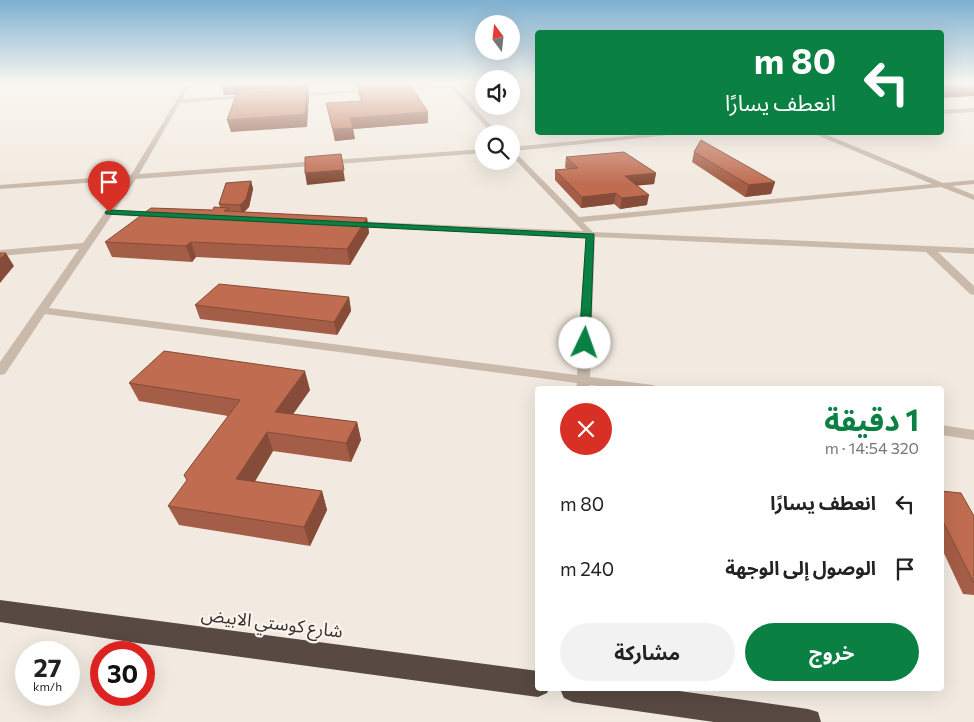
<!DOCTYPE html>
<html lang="ar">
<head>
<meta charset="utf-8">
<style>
  :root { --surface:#fff; --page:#f2f2f2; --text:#222; --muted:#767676; --accent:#0b8043 }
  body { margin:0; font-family:Commissioner,"Noto Sans Arabic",sans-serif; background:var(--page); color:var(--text); direction:rtl; height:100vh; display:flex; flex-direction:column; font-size:19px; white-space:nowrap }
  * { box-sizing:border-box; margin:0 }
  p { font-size:16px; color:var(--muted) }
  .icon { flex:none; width:28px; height:28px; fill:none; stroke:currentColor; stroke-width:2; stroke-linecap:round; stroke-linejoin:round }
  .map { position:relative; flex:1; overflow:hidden; direction:ltr }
  .drawer { position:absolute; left:535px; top:386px; width:409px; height:305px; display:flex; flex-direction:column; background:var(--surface); border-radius:5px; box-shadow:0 5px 20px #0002; direction:rtl }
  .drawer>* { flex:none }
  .guide { position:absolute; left:535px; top:30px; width:409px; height:105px; border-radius:5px; box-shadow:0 5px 20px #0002; direction:rtl; background:#0b8043; color:#fff; overflow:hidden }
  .needle { width:32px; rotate:345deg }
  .tools { position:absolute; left:475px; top:15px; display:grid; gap:10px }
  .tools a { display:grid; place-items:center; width:45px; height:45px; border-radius:50%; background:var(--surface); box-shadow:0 5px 20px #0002; font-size:25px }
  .speed { position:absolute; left:15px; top:641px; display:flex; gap:10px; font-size:25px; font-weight:700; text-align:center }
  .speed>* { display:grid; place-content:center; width:65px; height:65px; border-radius:50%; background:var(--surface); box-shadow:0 5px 20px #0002; line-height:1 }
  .speed small { font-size:12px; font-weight:400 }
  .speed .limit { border:8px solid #d22; background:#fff; color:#111 }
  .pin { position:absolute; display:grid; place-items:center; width:42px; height:42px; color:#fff; margin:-51px -21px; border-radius:50% 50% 50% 0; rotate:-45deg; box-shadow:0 0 5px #0007 }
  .pin .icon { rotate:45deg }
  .me { position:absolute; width:55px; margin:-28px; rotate:3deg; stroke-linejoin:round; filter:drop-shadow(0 0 4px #0008) }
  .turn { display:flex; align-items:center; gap:18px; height:105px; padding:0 25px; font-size:22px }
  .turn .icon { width:65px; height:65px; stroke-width:2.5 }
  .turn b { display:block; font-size:35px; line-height:42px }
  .round { display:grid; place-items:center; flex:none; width:52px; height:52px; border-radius:26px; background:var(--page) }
  .headline { display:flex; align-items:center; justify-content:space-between; height:85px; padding:0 25px }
  h1 { font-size:30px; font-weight:700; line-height:38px; color:var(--accent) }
  .primary-button { display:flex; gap:10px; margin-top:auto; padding:10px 25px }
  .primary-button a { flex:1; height:58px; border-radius:30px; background:var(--accent); color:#fff; font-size:20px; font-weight:700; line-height:58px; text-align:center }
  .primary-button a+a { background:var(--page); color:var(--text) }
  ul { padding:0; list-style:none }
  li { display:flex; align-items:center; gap:15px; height:65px; padding:0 25px }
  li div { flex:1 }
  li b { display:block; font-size:19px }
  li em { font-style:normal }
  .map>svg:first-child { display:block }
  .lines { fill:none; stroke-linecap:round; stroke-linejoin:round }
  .minor { fill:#cabaac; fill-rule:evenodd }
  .highway { fill:#584942; fill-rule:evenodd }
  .wall { fill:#a45d46 }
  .shaded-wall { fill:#864c39 }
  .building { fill:#bf6c51; stroke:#864c39 }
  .route { fill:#0b8043; stroke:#07532c }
  .labels { text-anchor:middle; stroke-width:4.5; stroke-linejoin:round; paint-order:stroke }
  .near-street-label { font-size:18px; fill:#382f2b; stroke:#f9f4ec }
</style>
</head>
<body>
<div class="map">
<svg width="974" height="722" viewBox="0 0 974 722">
  <rect width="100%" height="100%" fill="#f2eae0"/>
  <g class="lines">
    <path class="minor" d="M187 83H191L182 99 252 95 255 97 180 103 139 174 484 149V153L136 179 115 210 159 212 163 215 159 218 112 215 49 308 577 375 586 237 351 227 347 224 351 221 583 231 511 155V147L670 132H699L514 151 579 217 932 184 810 132H820L943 183 974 180V184L952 186 974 195V200L941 187 583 222 593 232 974 248V254L938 252 974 286V295L970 294 926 252 595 237 590 377 653 385 659 389H617L590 385V389H576L577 383 45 314 5 374 0 375V362L79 249 0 256V250L83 243 128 180 0 189V185L131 175Z
      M448 83H484V85L456 87 499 134H492L451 87 396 90 394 89 449 85Z
      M374 88 376 91 292 97 289 95Z
      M974 108V112L941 114V110Z
      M941 425 974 430V440L941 435Z"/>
    <path class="highway" d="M0 600 538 671V689H549L547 693 538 697 137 643 0 622Z
      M560 689H665L808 709 818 712 821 722H714L573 702 564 698Z"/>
  </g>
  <path class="wall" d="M354 83H409L428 112V123L353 129 355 139 335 141 326 103 361 101 358 94V88H356Z
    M694 152 775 182 771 194 745 197 692 162Z
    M566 157 656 173 654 184 637 185 647 205 620 209 614 204 581 208 555 180V170L567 169 565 167Z
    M251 181 253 189 249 207 244 212 367 218 369 233 350 265 196 257 192 262 112 257 105 242 213 210 220 207 219 204Z
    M349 297 351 311 337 335 200 319 195 305Z
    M129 383 310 390 293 414 357 422 361 440 351 462 273 451 255 481 322 491 327 510 310 546 179 525 168 506 187 481 184 475 228 416 139 401Z
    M941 491 974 516V595L963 594 941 547Z"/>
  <path class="shaded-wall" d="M310 83 309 90 308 91 309 97 307 127 231 132 227 120 306 91 224 95 222 87Z
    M356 83H405L357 85 358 88H356Z
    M974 87V96L941 98V89Z
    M428 112V123L353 129 355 139 335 141 333 129 350 118Z
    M341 154 345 181 307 185 305 173Z
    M656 173 654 184 624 187 625 176Z
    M251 181 253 189 249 207 242 214 240 205Z
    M775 182 771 194 745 197 749 185Z
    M616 193 614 204 581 208 582 197Z
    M649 195 647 205 620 209 622 198Z
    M367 218 369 233 350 265 347 249Z
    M191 242 196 257 192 262 186 246Z
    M6 253 14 266 0 283V259Z
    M349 297 351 311 337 335 334 322Z
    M305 371 310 390 282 430 275 412Z
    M357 422 361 440 351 462 346 443Z
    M267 432 273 451 245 498 236 479Z
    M322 491 327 510 310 546 304 527Z"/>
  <path class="building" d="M225 83H307L222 87Z
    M389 83H409L428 112 350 118 353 128 333 129 326 103 363 101 357 85Z
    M941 83H974V87L941 89Z
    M307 86 305 114 227 120 238 90Z
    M701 140 775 182 749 185 694 152Z
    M624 152 656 173 625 176 649 195 622 198 616 193 582 197 555 170 578 168 566 157Z
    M341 154 344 170 305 173V157Z
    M251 181 246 199 240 205 219 204 226 183Z
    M214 207 229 208 224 211 367 218 347 249 191 242 186 246 105 242 151 208 213 210Z
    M0 253H6L0 259Z
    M219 284 349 297 334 322 195 305Z
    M164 351 305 371 275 412 357 422 346 443 267 432 236 479 322 491 304 527 168 506 187 480 184 475 240 400 129 383Z
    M941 491 961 493 974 516V583L941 517Z"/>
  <linearGradient id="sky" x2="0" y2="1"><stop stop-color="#7eb0d0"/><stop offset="0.45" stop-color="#f9f6f1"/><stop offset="1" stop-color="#f9f6f1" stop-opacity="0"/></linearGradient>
  <rect width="974" height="184" fill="url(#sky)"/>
  <path class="route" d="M109 210 594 234 590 343 585 346 579 343 586 238 106 214 105 212Z"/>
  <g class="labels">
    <g class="near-street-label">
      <text transform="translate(272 623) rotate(7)" y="6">شارع كوستي الابيض</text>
    </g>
  </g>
</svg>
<div class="tools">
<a><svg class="needle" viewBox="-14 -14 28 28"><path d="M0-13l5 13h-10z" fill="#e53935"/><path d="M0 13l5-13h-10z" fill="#767676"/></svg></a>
<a><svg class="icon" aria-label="sound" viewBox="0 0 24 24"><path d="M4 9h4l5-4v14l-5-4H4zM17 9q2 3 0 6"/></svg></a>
<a><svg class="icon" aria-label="search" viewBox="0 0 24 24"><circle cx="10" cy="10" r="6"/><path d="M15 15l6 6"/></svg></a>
</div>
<div class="speed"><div>27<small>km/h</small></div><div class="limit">30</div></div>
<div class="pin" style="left:109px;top:212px;background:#d93025"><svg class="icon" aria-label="arrive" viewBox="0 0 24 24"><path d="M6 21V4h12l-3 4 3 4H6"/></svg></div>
<svg class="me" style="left:585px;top:343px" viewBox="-20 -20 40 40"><circle r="19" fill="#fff"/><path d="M0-13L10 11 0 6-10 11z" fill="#0b8043"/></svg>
<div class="guide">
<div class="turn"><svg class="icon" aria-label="left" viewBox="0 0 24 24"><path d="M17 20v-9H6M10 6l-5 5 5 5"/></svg><div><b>80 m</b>انعطف يسارًا</div></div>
</div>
<section class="drawer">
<div class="headline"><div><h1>1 دقيقة</h1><p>320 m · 14:54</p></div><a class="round" style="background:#d93025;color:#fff"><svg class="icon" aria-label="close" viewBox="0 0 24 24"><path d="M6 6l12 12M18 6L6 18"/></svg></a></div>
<ul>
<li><svg class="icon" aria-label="left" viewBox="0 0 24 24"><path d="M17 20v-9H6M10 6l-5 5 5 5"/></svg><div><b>انعطف يسارًا</b></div><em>80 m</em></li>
<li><svg class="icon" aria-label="arrive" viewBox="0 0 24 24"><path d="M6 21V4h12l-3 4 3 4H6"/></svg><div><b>الوصول إلى الوجهة</b></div><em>240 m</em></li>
</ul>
<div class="primary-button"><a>خروج</a><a>مشاركة</a></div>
</section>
</div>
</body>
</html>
